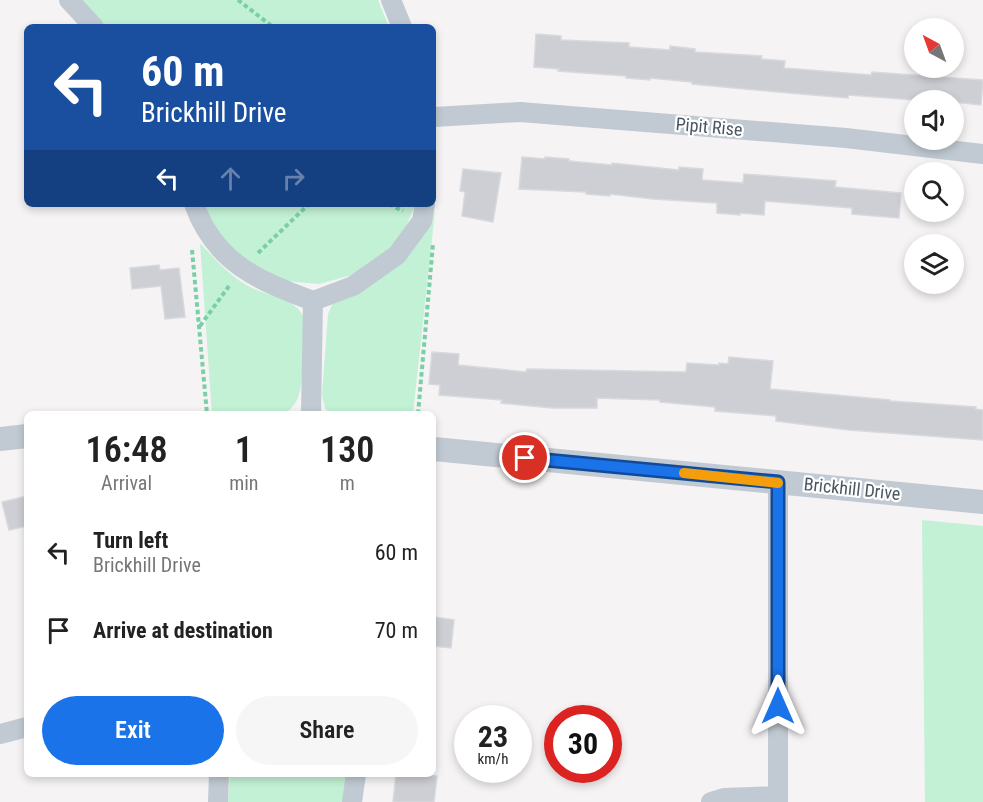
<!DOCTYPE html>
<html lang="en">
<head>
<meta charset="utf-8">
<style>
  :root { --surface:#fff; --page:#f6f6f6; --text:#222; --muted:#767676; --accent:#1a73e8 }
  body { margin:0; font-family:"Roboto Condensed",sans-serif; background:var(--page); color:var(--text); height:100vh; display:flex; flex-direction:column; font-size:22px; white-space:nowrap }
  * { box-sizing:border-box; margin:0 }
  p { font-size:20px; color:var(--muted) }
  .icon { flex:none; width:33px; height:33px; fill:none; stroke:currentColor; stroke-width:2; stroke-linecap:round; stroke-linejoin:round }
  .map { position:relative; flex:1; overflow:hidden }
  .sheet { position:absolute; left:24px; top:411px; width:412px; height:366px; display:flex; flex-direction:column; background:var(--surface); border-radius:9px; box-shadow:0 3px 9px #0003 }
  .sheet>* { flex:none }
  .banner { position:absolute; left:24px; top:24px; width:412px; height:183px; border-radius:9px; box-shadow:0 3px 9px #0003; background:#1a4fa0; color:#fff; overflow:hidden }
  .needle { width:39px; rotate:319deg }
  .buttons { position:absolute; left:904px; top:18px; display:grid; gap:12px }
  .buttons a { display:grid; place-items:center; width:60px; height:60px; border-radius:50%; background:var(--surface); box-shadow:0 3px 9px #0003; font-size:30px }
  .speed { position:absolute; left:454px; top:705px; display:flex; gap:12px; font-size:30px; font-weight:700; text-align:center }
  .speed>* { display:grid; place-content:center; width:78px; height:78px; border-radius:50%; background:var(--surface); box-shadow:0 3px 9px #0003; line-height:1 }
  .speed small { font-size:15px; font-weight:400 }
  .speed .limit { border:9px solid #d22; background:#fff; color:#111 }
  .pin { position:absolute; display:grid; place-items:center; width:51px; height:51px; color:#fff; margin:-26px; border:3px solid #fff; border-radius:50%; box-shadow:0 2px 6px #0007 }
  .me { position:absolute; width:66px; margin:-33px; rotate:0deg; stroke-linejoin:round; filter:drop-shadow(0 0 4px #0008) }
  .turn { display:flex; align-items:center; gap:21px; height:126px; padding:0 18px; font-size:27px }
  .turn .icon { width:78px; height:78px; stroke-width:2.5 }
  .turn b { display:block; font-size:42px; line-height:51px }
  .lanes { display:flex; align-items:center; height:57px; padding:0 18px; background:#0003; justify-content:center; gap:30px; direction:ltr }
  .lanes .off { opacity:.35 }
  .eta { display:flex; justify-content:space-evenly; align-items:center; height:102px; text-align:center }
  .eta b { font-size:36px; font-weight:600; line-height:42px }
  .cta { display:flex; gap:12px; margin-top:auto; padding:12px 18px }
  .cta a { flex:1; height:69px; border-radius:36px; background:var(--accent); color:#fff; font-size:24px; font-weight:600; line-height:69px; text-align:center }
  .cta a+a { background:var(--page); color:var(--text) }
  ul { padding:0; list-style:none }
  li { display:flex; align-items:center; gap:18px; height:78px; padding:0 18px }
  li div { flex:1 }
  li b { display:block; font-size:22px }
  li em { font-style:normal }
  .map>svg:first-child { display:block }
  .green { fill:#c3f1d5 }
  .building { fill:#cdcfd5; stroke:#d7d9de; stroke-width:1.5 }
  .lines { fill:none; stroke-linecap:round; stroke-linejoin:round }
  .path { stroke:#7ad0a6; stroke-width:4; stroke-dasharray:4.5 3; stroke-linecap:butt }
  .minor { stroke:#c1cad2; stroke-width:20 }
  .tertiary { stroke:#c1cad2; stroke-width:24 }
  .route-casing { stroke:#114b97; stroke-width:15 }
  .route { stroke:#1a73e8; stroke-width:10 }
  .slow { stroke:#f59e0b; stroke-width:10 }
  .labels { text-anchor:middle; stroke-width:4.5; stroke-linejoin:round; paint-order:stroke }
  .street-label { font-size:18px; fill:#4a5661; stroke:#fff }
</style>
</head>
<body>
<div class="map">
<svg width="983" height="802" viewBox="0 0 983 802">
  <rect width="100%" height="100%" fill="#f5f3f3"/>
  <path class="green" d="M79 0H378L389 27H104Z
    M203 204H416L403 233 383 256 352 275 319 284 285 281 259 270 219 237Z
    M435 211 413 414H330L325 408 322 395 328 314 333 303 424 231Z
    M200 243C215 259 231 278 252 288 268 296 295 298 303 316 311 333 304 358 302 375 301 391 298 407 283 414H212Z
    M922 520 983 526V802H925Z
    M230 774H347L343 802H228Z"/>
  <path class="building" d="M536 34 561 36V40L629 43V47L670 50V46L695 49V52L762 56 761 59 785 61 784 68 871 75 872 72 983 80 981 105 954 102V100H916L848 95V98L789 93 692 84V82L650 78V80L626 78V76L558 71 559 69 534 67Z
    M522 157 545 159V157L569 159V161L612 165V163L679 170V167L703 169 702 180 743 183 744 174 836 181 835 187 901 193 899 218 852 214V208L765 201 764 215 740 213V215L717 213V203L653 199 610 194V196L586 194V192L519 189Z
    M463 169 501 173 493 222 462 216 465 192 460 191Z
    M159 265 160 270 179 268 185 317 165 319 161 286 132 289 130 268Z
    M432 352 459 354 458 365 526 372 527 369 686 372 687 363 719 365V363L728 364 729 357 773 361 770 389 890 400V401L976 407 975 409 983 410V440L849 430 776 421V416L715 411V407L660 402V400L597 398V408H552L501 403 502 400 439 395 440 385 429 384Z
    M27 496V526L9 530 2 502Z
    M434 617 454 620 451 648 434 646Z
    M396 774 437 776 434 802H393Z"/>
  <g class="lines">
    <path class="path" d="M238 0 273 27
      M389 204 403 211
      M192 250 207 414
      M258 253 309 204
      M200 326 229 286
      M418 414 433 244"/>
    <path class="minor" d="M69 0 94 27
      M391 0 402 27
      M434 117 520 112 846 138 983 154
      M194 204C215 263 259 281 313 301L311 414
      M313 301 353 286 397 255 422 221 425 204
      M0 734 27 727
      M218 802 219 774
      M352 802 356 774
      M711 802 724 798 778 796
      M778 802V482"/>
    <path class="tertiary" d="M0 439 27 436
      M434 449 983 502"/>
  </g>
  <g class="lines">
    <g class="route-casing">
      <path id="route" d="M525 458 778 482V706"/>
    </g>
    <use href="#route" class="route"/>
    <path class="slow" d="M684 473 778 483"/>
  </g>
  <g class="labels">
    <g class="street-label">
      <text transform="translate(709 127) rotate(5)" y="6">Pipit Rise</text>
      <text transform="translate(852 489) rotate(6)" y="6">Brickhill Drive</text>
    </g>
  </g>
</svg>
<div class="buttons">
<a><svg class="needle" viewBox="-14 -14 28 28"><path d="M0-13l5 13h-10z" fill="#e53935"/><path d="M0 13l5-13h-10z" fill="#767676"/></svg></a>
<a><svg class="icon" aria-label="sound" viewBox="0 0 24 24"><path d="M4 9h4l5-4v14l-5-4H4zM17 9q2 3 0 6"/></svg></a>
<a><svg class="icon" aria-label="search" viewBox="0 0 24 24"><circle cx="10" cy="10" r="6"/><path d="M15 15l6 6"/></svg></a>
<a><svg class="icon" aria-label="layers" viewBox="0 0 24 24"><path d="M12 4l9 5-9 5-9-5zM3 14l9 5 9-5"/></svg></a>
</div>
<div class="speed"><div>23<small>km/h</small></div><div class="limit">30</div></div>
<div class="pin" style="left:525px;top:458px;background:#d93025"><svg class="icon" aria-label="arrive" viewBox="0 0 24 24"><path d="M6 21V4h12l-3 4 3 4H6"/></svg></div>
<svg class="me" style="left:778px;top:706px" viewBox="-20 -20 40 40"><path d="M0-17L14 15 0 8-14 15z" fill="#1a73e8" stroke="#fff" stroke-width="4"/></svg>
<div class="banner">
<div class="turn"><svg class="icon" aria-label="left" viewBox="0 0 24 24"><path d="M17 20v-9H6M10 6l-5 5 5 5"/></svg><div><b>60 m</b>Brickhill Drive</div></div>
<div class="lanes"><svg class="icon" aria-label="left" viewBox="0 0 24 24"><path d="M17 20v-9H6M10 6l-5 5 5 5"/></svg><svg class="icon off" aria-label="ahead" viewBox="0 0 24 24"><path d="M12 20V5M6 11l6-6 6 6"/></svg><svg class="icon off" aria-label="right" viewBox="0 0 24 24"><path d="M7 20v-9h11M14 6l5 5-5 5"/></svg></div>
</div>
<section class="sheet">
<div class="eta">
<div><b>16:48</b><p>Arrival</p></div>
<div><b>1</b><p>min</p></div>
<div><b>130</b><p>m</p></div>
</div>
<ul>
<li><svg class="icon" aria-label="left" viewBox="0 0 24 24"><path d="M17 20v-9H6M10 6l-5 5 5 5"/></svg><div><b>Turn left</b><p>Brickhill Drive</p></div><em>60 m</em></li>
<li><svg class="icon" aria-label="arrive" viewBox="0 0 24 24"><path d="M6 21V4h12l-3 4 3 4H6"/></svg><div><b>Arrive at destination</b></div><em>70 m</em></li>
</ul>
<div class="cta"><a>Exit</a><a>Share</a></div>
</section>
</div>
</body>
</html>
